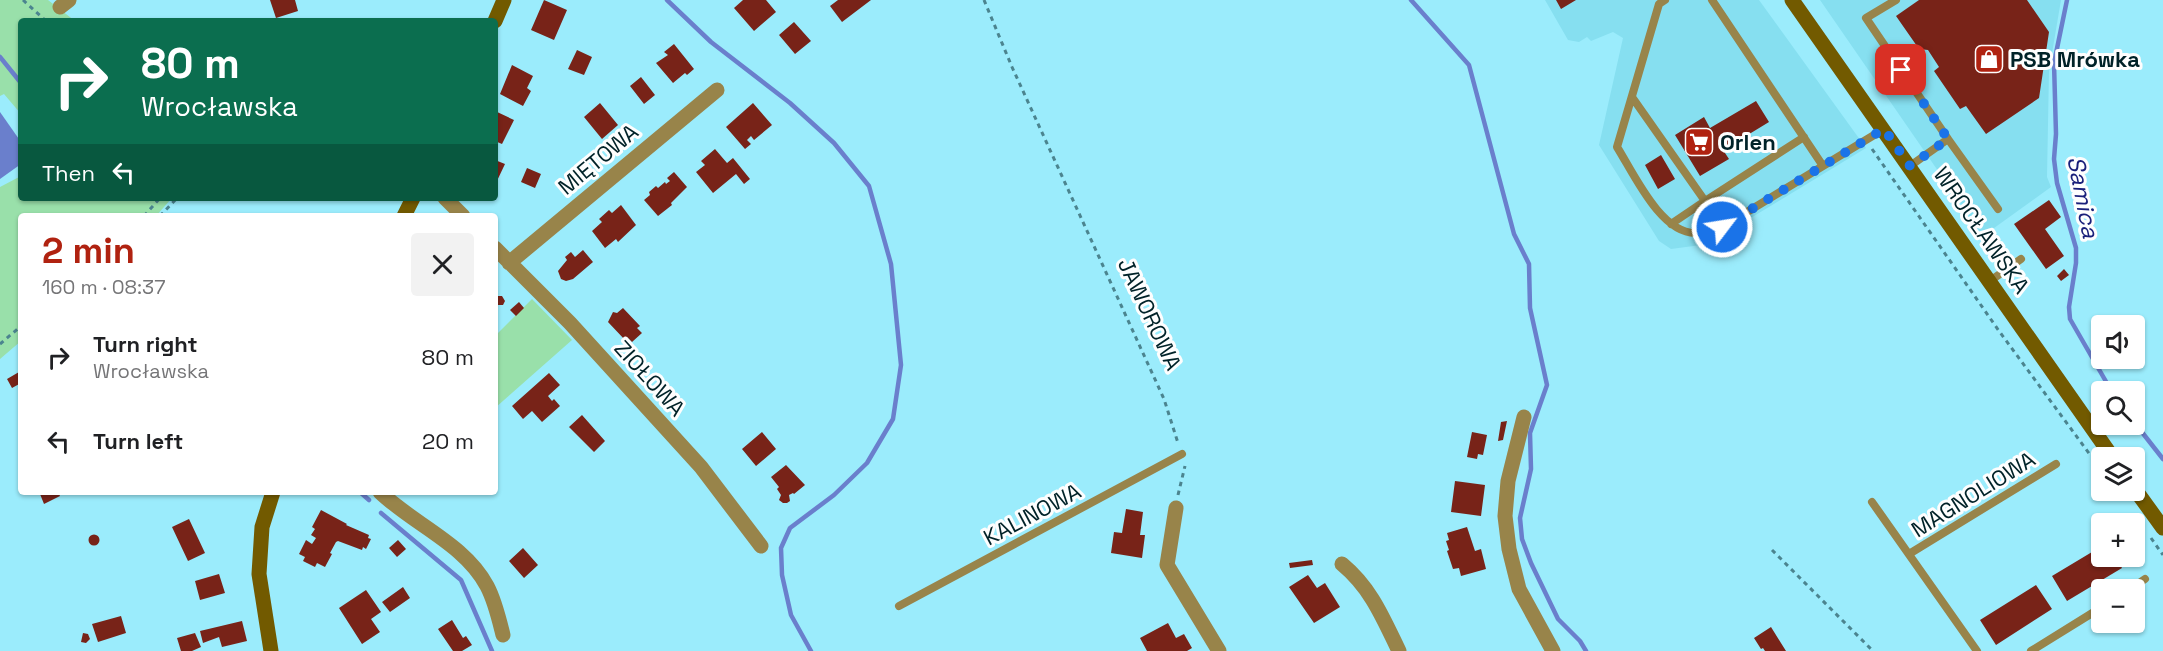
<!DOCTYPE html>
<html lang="en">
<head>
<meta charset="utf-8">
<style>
  :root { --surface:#fff; --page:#f2f2f2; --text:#202124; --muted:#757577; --accent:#b02210 }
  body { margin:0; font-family:"Space Grotesk",sans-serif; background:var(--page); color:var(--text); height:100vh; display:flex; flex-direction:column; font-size:22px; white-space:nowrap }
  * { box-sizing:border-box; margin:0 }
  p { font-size:20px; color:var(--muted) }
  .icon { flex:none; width:33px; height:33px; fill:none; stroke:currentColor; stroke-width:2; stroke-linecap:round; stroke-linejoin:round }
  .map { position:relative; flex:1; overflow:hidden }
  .drawer { position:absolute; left:18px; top:213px; width:480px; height:282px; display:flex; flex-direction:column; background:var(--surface); border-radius:6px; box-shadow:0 2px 4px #0004 }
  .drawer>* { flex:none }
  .hud { position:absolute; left:18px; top:18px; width:480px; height:183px; border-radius:6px; box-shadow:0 2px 4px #0004; background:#0b6e4f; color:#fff; overflow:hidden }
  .tools { position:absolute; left:2091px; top:315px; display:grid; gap:12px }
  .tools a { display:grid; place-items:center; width:54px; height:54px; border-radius:6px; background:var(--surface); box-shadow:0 2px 4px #0004; font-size:30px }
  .pin { position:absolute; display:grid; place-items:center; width:51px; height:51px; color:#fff; margin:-26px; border-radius:12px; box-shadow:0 3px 9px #0006 }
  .me { position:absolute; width:66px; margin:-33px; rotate:59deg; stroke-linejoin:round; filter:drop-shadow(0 0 4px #0008) }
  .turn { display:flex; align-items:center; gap:21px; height:126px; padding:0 24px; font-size:27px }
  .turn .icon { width:78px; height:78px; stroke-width:2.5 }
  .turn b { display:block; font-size:42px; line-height:51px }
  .then { display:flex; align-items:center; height:57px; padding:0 24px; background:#0003; gap:12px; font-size:22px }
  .round { display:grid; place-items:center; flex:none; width:63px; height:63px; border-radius:6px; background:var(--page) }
  .headline { display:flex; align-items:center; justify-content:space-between; height:102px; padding:0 24px }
  h1 { font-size:36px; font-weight:600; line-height:45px; color:var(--accent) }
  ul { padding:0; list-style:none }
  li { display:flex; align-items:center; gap:18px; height:84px; padding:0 24px }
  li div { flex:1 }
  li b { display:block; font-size:22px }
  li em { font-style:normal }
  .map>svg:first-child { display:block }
  .built { fill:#86dff0 }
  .green { fill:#99e0aa }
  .water { fill:#6a7fcc }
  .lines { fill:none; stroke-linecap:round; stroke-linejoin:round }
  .stream { stroke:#6a7fcc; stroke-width:4.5 }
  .building { fill:#782318 }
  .path { stroke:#4b848f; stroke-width:3; stroke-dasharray:4.5 4.5; stroke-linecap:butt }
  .lane { stroke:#98844a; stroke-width:8 }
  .street { stroke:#98844a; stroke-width:15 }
  .secondary { stroke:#725a00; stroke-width:15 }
  .route { stroke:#1a73e8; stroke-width:10; stroke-dasharray:0 18 }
  .labels { text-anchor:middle; stroke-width:6; stroke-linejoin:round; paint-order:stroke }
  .poi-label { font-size:22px; font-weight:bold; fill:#002228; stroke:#fefefe; text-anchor:start }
  .street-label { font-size:22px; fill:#002228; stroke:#fefefe }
  .water-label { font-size:24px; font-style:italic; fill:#191f7a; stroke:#fefefe }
</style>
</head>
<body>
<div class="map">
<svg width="2163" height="651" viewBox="0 0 2163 651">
  <rect width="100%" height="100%" fill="#9becfc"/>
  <path class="built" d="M1545 0H1759L1866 148 1716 239 1701 245 1671 249 1659 241 1599 145 1623 38 1613 32 1591 41 1587 37 1579 42 1568 40Z
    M1820 0H2061L2049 71 2047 177 2051 187 1983 236Z"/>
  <path class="green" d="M0 0H48L75 21H21V114L4 94 0 96Z
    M21 176V198H172L156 216H21V341L0 359V187Z
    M532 299 572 340 495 408V336Z"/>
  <path class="water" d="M0 112 21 142V164L0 179Z"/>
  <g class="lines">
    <path class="stream" d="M667 0 711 42 790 103 834 143 869 186 891 264 901 365 893 419 867 463 834 495 790 528 781 548 782 575 791 615 811 651
      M1411 0 1469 65 1514 234 1529 264 1530 308 1547 385 1530 433 1531 469 1520 518 1522 539 1531 563 1558 619 1580 641 1586 651
      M2067 0 2054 63 2056 134 2054 159 2057 183 2076 248V263L2069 307 2070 319 2112 392
      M0 57 21 83
      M2134 422 2163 459
      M360 492 369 500
      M381 513 461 580 492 651"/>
  </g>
  <path class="building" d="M270 0H295L298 11 276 18Z
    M544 0 567 10 554 40 531 30Z
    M743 0H766L776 12 754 31 734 8Z
    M838 0H871L842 22 830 6Z
    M1556 0H1576L1561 9Z
    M1919 0H2027L2049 32 2039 98 1986 134 1966 106 1960 109 1934 71 1939 67 1928 50 1919 49 1896 16Z
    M794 22 811 41 795 54 779 35Z
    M674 44 694 69 687 75 685 73 673 83 656 63 668 55 664 52Z
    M577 50 592 57 584 75 568 69Z
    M512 65 533 76 527 88 531 91 523 106 500 94Z
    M641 77 655 95 644 104 630 86Z
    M1756 101 1769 122 1723 150 1729 159 1700 176 1675 135 1704 117 1710 128Z
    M600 103 618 125 602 139 584 117Z
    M753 103 772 125 754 140 751 136 747 140 751 144 745 149 726 127Z
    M495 111 514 120 502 144 495 141Z
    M715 149 727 163 733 158 750 179 744 184 736 174 713 193 696 172 705 165 701 161Z
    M1661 155 1675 179 1658 189 1645 165Z
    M495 160 505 164 495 185Z
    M527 168 541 174 535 188 521 182Z
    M674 172 687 187 671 203 672 205 658 216 644 200 650 195 649 192 656 186 658 188 665 182 666 184 670 181 667 178Z
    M2049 200 2061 217 2045 229 2064 256 2046 269 2014 224Z
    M621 205 636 225 618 242 616 239 605 248 592 231 602 222 599 219 609 210 612 213Z
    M583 250 593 262 573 279 566 281 561 279 558 271 567 260 565 257 571 252 575 257Z
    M2064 269 2069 275 2061 281 2057 276Z
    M497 296H502L505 301 503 305H498L495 301Z
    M519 302 524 308 516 316 510 310Z
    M623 308 640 326 637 328 642 333 632 342 627 337 625 340 608 322 613 312 617 313Z
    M19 372 21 383 12 388 7 379Z
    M549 373 560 385 548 396 552 401 554 399 560 406 542 422 532 411 523 419 512 406Z
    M582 415 605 441 594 452 569 427Z
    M1507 421 1503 440 1498 441 1501 422Z
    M762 432 776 449 756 466 742 449Z
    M1472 432 1487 435 1483 455 1478 454 1477 459 1467 457Z
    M786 465 805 485 794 494 793 493 789 495 790 501 787 503H783L779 500 781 495 777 489 779 487 771 477Z
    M1455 481 1485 485 1481 516 1451 512Z
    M44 492H58L60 496 44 504 40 494Z
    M1126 509 1143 512 1140 535H1145L1142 558 1111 553 1114 532 1122 533Z
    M321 510 347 524 346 525 369 535 368 538 371 539 366 549 363 547 362 550 338 541 336 542 330 553 332 554 325 567 317 563 315 567 303 561 305 557 299 554 306 540 312 544 316 538 311 535 315 529 312 527Z
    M189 519 205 553 188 561 172 527Z
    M1467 527 1475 551 1481 549 1486 569 1461 576 1459 568 1453 569 1447 551 1449 550 1446 541 1449 540 1447 533Z
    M88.5 540a5.5 5.5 0 1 1 11 0a5.5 5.5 0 1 1-11 0Z
    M398 540 406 549 397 557 389 548Z
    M2102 546V556H2115L2122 568 2067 601 2052 576Z
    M523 548 538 565 524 578 509 561Z
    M1312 560 1313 565 1290 568 1289 563Z
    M219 574 225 593 200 600 195 581Z
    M1308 575 1317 588 1325 583 1340 607 1314 623 1289 587Z
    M2036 585 2052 609 1996 645 1980 620Z
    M403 587 410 598 390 612 382 602Z
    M366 590 381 612 371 619 380 632 362 644 339 608Z
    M121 616 126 633 98 642 92 624Z
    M452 620 463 638 466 636 472 645 462 651H453L438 629Z
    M242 621 247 641 222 647 219 637 203 643 200 631Z
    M1168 623 1176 638 1184 634 1192 648 1187 651H1147L1140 638Z
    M1771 627 1786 651H1765L1763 648 1761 649 1754 638Z
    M83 633 88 634 90 639 86 643 81 642Z
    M195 633 201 647 192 651H181L177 638Z"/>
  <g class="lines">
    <path class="path" d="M23 0 46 21
      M984 0 1012 67 1164 399 1178 443
      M1872 149 1999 331 2091 456
      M144 216 160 198
      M160 216 177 198
      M0 344 21 326
      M1178 495 1185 466
      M2151 538 2163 555
      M1772 550 1873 651"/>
    <path class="lane" d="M1665 0 1659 4 1617 147C1634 174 1661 234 1696 233 1703 233 1712 230 1719 229L1884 129
      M1712 0 1823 166
      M1896 0 1866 18 1948 139
      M1632 97 1705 201 1804 137
      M1910 166 1948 139 1998 209
      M1671 224 1705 201 1722 227
      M1990 281 2021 259
      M1872 502 1977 651
      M1909 554 2056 464
      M2129 590 2145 579
      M899 606 1182 454
      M2031 651 2102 607"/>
    <path class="street" d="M60 7 69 0
      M445 198 463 216
      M495 248 570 323 701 467 761 546
      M509 263 717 90
      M1524 417 1508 481 1505 516 1509 549 1519 589 1553 651
      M380 492C413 524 465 544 487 586 495 601 499 619 503 635
      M1176 508 1167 565 1219 651
      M1342 564C1371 588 1383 618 1399 651"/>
    <path class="secondary" d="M1792 0 2113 458
      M495 21 504 0
      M404 216 413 198
      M2134 488 2163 528
      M271 651 259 574 262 527 273 492"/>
  </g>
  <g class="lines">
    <path class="route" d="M1722 227 1884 129 1910 166 1948 139 1901 70"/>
  </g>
  <defs>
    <g id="shop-square" transform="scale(1.5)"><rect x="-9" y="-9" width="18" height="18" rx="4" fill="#b02210" stroke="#fefefe"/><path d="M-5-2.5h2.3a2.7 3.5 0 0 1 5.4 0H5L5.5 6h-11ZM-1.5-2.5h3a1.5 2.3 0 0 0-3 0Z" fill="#fff"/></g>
    <g id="supermarket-square" transform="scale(1.5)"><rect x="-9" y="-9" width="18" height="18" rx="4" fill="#b02210" stroke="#fefefe"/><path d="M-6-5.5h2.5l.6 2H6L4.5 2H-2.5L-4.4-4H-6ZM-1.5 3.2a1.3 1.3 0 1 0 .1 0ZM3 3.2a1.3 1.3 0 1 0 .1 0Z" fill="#fff"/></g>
  </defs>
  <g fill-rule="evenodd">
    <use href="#shop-square" x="1989" y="59"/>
    <use href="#supermarket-square" x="1699" y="142"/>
  </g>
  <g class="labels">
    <g class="poi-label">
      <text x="2010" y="67">PSB Mrówka</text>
      <text x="1720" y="150">Orlen</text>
    </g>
    <g class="street-label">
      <text transform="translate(598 159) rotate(-40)" y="8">MIĘTOWA</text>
      <text transform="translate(1982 230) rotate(55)" y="8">WROCŁAWSKA</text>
      <text transform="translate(1150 314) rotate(65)" y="8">JAWOROWA</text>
      <text transform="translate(650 378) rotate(48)" y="8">ZIOŁOWA</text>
      <text transform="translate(1973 494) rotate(-32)" y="8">MAGNOLIOWA</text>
      <text transform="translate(1032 514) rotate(-28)" y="8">KALINOWA</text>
    </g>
    <g class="water-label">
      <text transform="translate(2083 197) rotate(79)" y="8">Samica</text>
    </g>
  </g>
</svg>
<div class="tools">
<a><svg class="icon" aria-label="sound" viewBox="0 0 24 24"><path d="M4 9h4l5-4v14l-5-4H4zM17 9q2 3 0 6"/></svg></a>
<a><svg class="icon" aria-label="search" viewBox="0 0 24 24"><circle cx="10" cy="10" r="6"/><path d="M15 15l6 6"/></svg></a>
<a><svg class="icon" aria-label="layers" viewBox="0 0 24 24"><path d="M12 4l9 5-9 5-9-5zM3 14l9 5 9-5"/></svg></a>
<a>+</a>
<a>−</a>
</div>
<div class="pin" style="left:1901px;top:70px;background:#d93025"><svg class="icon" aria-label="arrive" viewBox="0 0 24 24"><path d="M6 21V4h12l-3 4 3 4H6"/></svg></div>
<svg class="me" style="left:1722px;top:227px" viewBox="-20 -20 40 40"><circle r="17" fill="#1a73e8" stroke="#fff" stroke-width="3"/><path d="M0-11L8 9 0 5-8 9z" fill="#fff"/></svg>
<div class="hud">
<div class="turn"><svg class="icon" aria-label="right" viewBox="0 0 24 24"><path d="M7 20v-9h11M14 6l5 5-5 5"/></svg><div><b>80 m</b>Wrocławska</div></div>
<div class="then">Then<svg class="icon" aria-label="left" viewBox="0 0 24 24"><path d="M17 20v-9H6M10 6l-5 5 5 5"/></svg></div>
</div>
<section class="drawer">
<div class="headline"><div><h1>2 min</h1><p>160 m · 08:37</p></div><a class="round"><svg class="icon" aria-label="close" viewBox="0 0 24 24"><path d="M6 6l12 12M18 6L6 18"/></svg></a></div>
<ul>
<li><svg class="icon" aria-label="right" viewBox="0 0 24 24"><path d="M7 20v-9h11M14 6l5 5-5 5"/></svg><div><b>Turn right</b><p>Wrocławska</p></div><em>80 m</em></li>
<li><svg class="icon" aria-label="left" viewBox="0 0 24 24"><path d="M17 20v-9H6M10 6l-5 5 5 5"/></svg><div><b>Turn left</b></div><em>20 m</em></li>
</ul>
</section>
</div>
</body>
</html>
